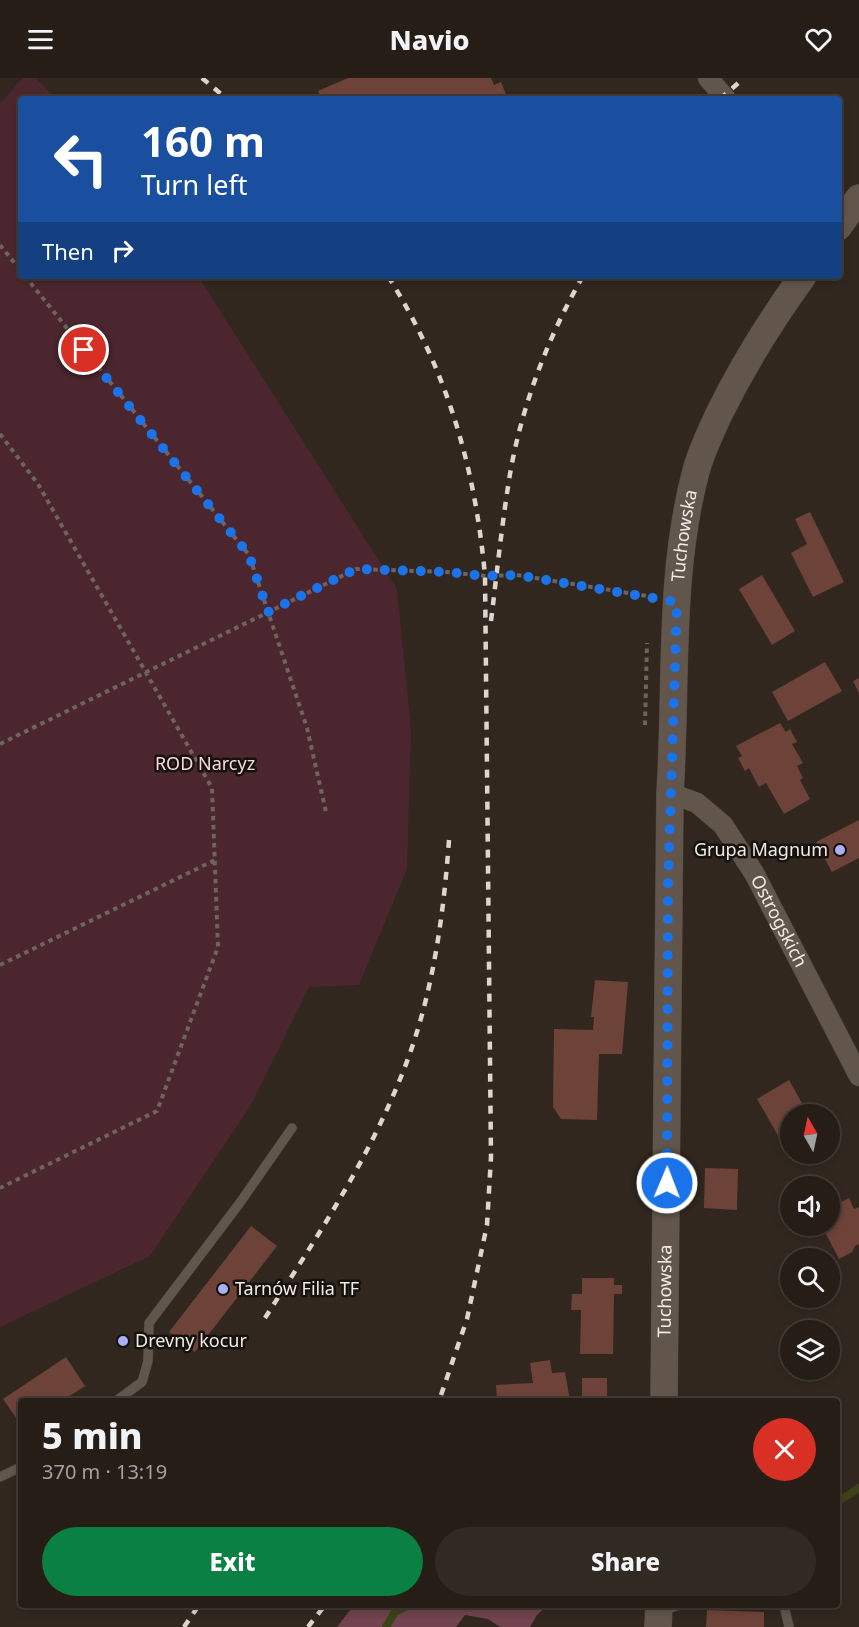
<!DOCTYPE html>
<html lang="en">
<head>
<meta charset="utf-8">
<style>
  :root { --surface:#251d16; --page:#312a23; --text:#f1f3f6; --muted:#a3a2a1; --line:#423b35; --accent:#0b8043 }
  body { margin:0; font-family:"Noto Sans",sans-serif; background:var(--page); color:var(--text); height:100vh; display:flex; flex-direction:column; font-size:22px; white-space:nowrap }
  * { box-sizing:border-box; margin:0 }
  p { font-size:20px; color:var(--muted) }
  .icon { flex:none; width:33px; height:33px; fill:none; stroke:currentColor; stroke-width:2; stroke-linecap:round; stroke-linejoin:round }
  .map { position:relative; flex:1; overflow:hidden }
  .panel { position:absolute; left:18px; top:1320px; width:822px; height:210px; display:flex; flex-direction:column; background:var(--surface); border-radius:6px; box-shadow:0 3px 9px #0003,0 0 0 2px var(--line) }
  .panel>* { flex:none }
  .hud { position:absolute; left:18px; top:18px; width:824px; height:183px; border-radius:6px; box-shadow:0 3px 9px #0003,0 0 0 2px var(--line); background:#1a4fa0; color:#fff; overflow:hidden }
  .needle { width:39px; rotate:351deg }
  .tools { position:absolute; left:780px; top:1026px; display:grid; gap:12px }
  .tools a { display:grid; place-items:center; width:60px; height:60px; border-radius:50%; background:var(--surface); box-shadow:0 3px 9px #0003,0 0 0 2px var(--line); font-size:30px }
  .pin { position:absolute; display:grid; place-items:center; width:51px; height:51px; color:#fff; margin:-26px; border:3px solid #fff; border-radius:50%; box-shadow:0 2px 6px #0007 }
  .me { position:absolute; width:66px; margin:-33px; rotate:1deg; stroke-linejoin:round; filter:drop-shadow(0 0 4px #0008) }
  .turn { display:flex; align-items:center; gap:21px; height:126px; padding:0 24px; font-size:27px }
  .turn .icon { width:78px; height:78px; stroke-width:2.5 }
  .turn b { display:block; font-size:42px; line-height:51px }
  .then { display:flex; align-items:center; height:57px; padding:0 24px; background:#0003; gap:12px; font-size:22px }
  .round { display:grid; place-items:center; flex:none; width:63px; height:63px; border-radius:32px; background:var(--page) }
  .head { display:flex; align-items:center; justify-content:space-between; height:102px; padding:0 24px }
  h1 { font-size:36px; font-weight:800; line-height:45px }
  .button { display:flex; gap:12px; margin-top:auto; padding:12px 24px }
  .button a { flex:1; height:69px; border-radius:36px; background:var(--accent); color:#fff; font-size:24px; font-weight:800; line-height:69px; text-align:center }
  .button a+a { background:var(--page); color:var(--text) }
  header { display:flex; justify-content:space-between; align-items:center; height:78px; padding:0 24px; background:var(--surface); font-size:27px; font-weight:800 }
  .map>svg:first-child { display:block }
  .green { fill:#4b262f }
  .forest { fill:#70434e }
  .lines { fill:none; stroke-linecap:round; stroke-linejoin:round }
  .stream { stroke:#3b4219; stroke-width:8 }
  .building { fill:#6d4239 }
  .lane-casing { stroke:#4d443d; stroke-width:10 }
  .street-casing { stroke:#4d443d; stroke-width:21 }
  .secondary-casing { stroke:#4d443d; stroke-width:28 }
  .path { stroke:#6e645d; stroke-width:4; stroke-dasharray:4.5 4.5; stroke-linecap:butt }
  .lane { stroke:#62564c; stroke-width:9 }
  .street { stroke:#62564c; stroke-width:20 }
  .secondary { stroke:#62564c; stroke-width:27 }
  .rail { stroke:#ddd5cf; stroke-width:4.5; stroke-dasharray:8 8; stroke-linecap:butt }
  .route { stroke:#1a73e8; stroke-width:10; stroke-dasharray:0 18 }
  .poi-dot { fill:#aab0fb; stroke:#15110d; stroke-width:2 }
  .labels { text-anchor:middle; stroke-width:5; stroke-linejoin:round; paint-order:stroke }
  .street-label { font-size:18px; fill:#f2eae5; stroke:#15110d }
  .park-label { font-size:18px; fill:#f8d8de; stroke:#15110d }
  .poi-label { font-size:18px; fill:#f2eae5; stroke:#15110d; text-anchor:start }
</style>
</head>
<body>
<header><svg class="icon" aria-label="menu" viewBox="0 0 24 24"><path d="M4 6h16M4 12h16M4 18h16"/></svg>Navio<svg class="icon" aria-label="heart" viewBox="0 0 24 24"><path d="M12 20l-8-8c-3-5 5-10 8-4 3-6 11-1 8 4z"/></svg></header>
<div class="map">
<svg width="859" height="1549" viewBox="0 0 859 1549">
  <rect width="100%" height="100%" fill="#31271e"/>
  <path class="green" d="M23 0H36L56 21H21V198H198L397 511 411 652 407 791 359 907 309 909 251 1027 150 1178 0 1249V25Z"/>
  <path class="forest" d="M354 1527H548L537 1537 530 1549H500L488 1541 465 1537 456 1549H337Z"/>
  <g class="lines">
    <path class="stream" d="M837 1424 859 1410
      M386 1549 395 1534 409 1527"/>
  </g>
  <path class="building" d="M348 0H491L494 7 501 4 508 21H321L318 13Z
    M810 434 844 504 813 519 791 475 807 466 795 441Z
    M762 497 795 553 772 567 739 511Z
    M825 584 842 613 788 643 772 614Z
    M859 600V615L853 603Z
    M780 645 786 654 790 651 797 664 792 666 803 685 797 688 803 700 800 702 810 721 784 736 766 705 759 709 749 690 745 693 738 680 742 678 736 668Z
    M859 742V780L832 794 816 764Z
    M595 902 628 904 622 976H599L597 1042 561 1041 553 1029 554 951 593 952 594 939H591Z
    M789 1002 808 1036H790V1055L780 1061 757 1021Z
    M705 1090 738 1091 737 1132 704 1130Z
    M830 1120 834 1128 849 1120 854 1131 859 1129V1166L855 1168 852 1174 839 1181 825 1154 822 1156 817 1148H830Z
    M251 1148 277 1168 195 1274 169 1254Z
    M582 1200H614V1207H622V1216H614L613 1276H580L581 1232H571L572 1216H582Z
    M66 1279 85 1308 62 1323H21V1347L3 1321Z
    M550 1282 552 1295 565 1294 570 1323H497L496 1307 533 1305 530 1285Z
    M582 1300H607V1323H582Z
    M707 1532 764 1534V1549H706Z"/>
  <g class="lines">
    <g class="lane-casing">
      <path id="lane" d="M116 1323 142 1304 148 1283 149 1245 239 1126 292 1050
        M0 1399 21 1389
        M784 1527 789 1549
        M661 1533 679 1527"/>
    </g>
    <g class="street-casing">
      <g id="street">
        <path d="M708 0 726 21"/>
        <path id="s1" d="M670 715 697 725 723 747 754 795 859 998"/>
      </g>
    </g>
    <g class="secondary-casing">
      <g id="secondary">
        <path d="M838 149 859 120"/>
        <path id="s2" d="M664 1323 670 715C677 608 668 498 696 393 701 374 710 356 718 338 742 289 771 242 803 198"/>
        <path d="M658 1549 659 1527"/>
      </g>
    </g>
    <path class="path" d="M0 167 21 193
      M25 198 249 477 307 650 326 734
      M0 356 38 406 212 710 218 869 157 1033 0 1110
      M645 647 647 565
      M0 666 356 491 448 494 485 498 517 497 653 519
      M0 887 215 782"/>
    <use href="#lane" class="lane"/>
    <use href="#street" class="street"/>
    <use href="#secondary" class="secondary"/>
    <path class="rail" d="M202 0 227 21
      M720 21 744 0
      M388 198C447 292 475 388 485 498L491 1079 487 1147 467 1241 439 1323
      M491 543C497 494 502 445 510 396 522 327 548 259 583 198
      M265 1240C313 1165 364 1089 398 1006 431 929 443 845 449 762
      M184 1549 199 1527
      M308 1549 325 1527"/>
  </g>
  <g class="lines">
    <path class="route" d="M84 272 249 477 268 534 356 491 448 494 485 498 517 497 677 524 668 807 667 1105"/>
  </g>
  <g class="poi-dot">
    <circle cx="840" cy="772" r="6"/>
    <circle cx="223" cy="1211" r="6"/>
    <circle cx="123" cy="1263" r="6"/>
  </g>
  <g class="labels">
    <g class="street-label">
      <text dy="6" stroke="none"><textPath href="#s2" startOffset="866">Tuchowska</textPath></text>
      <text dy="6" stroke="none"><textPath href="#s1" startOffset="174">Ostrogskich</textPath></text>
      <text dy="6" stroke="none"><textPath href="#s2" startOffset="110">Tuchowska</textPath></text>
    </g>
    <g class="park-label">
      <text x="205" y="692">ROD Narcyz</text>
    </g>
    <g class="poi-label">
      <text x="828" y="778" text-anchor="end">Grupa Magnum</text>
      <text x="235" y="1217">Tarnów Filia TF</text>
      <text x="135" y="1269">Drevny kocur</text>
    </g>
  </g>
</svg>
<div class="tools">
<a><svg class="needle" viewBox="-14 -14 28 28"><path d="M0-13l5 13h-10z" fill="#e53935"/><path d="M0 13l5-13h-10z" fill="#a3a2a1"/></svg></a>
<a><svg class="icon" aria-label="sound" viewBox="0 0 24 24"><path d="M4 9h4l5-4v14l-5-4H4zM17 9q2 3 0 6"/></svg></a>
<a><svg class="icon" aria-label="search" viewBox="0 0 24 24"><circle cx="10" cy="10" r="6"/><path d="M15 15l6 6"/></svg></a>
<a><svg class="icon" aria-label="layers" viewBox="0 0 24 24"><path d="M12 4l9 5-9 5-9-5zM3 14l9 5 9-5"/></svg></a>
</div>
<div class="pin" style="left:84px;top:272px;background:#d93025"><svg class="icon" aria-label="arrive" viewBox="0 0 24 24"><path d="M6 21V4h12l-3 4 3 4H6"/></svg></div>
<svg class="me" style="left:667px;top:1105px" viewBox="-20 -20 40 40"><circle r="17" fill="#1a73e8" stroke="#fff" stroke-width="3"/><path d="M0-11L8 9 0 5-8 9z" fill="#fff"/></svg>
<div class="hud">
<div class="turn"><svg class="icon" aria-label="left" viewBox="0 0 24 24"><path d="M17 20v-9H6M10 6l-5 5 5 5"/></svg><div><b>160 m</b>Turn left</div></div>
<div class="then">Then<svg class="icon" aria-label="right" viewBox="0 0 24 24"><path d="M7 20v-9h11M14 6l5 5-5 5"/></svg></div>
</div>
<section class="panel">
<div class="head"><div><h1>5 min</h1><p>370 m · 13:19</p></div><a class="round" style="background:#d93025;color:#fff"><svg class="icon" aria-label="close" viewBox="0 0 24 24"><path d="M6 6l12 12M18 6L6 18"/></svg></a></div>
<div class="button"><a>Exit</a><a>Share</a></div>
</section>
</div>
</body>
</html>
